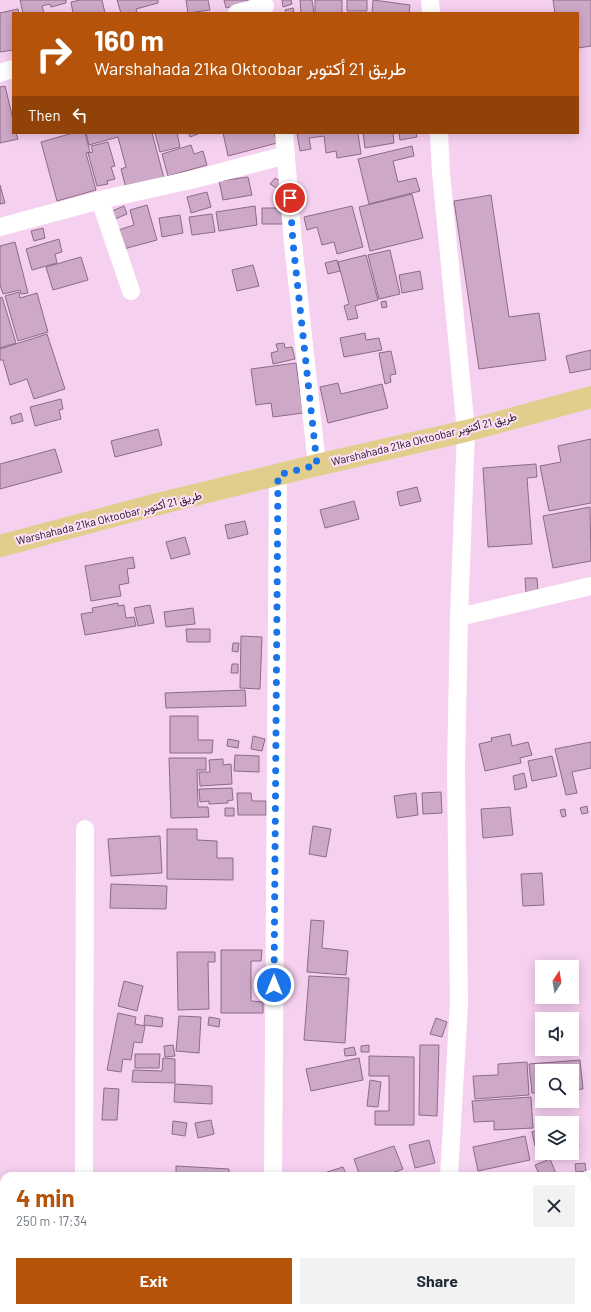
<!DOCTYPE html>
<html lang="en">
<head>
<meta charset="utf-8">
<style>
  :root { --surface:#fff; --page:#f2f2f3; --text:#1f2937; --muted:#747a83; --accent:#b45309 }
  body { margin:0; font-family:Barlow,Vazirmatn,sans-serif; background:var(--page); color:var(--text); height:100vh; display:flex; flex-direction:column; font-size:15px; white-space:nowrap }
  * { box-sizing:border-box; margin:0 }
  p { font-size:13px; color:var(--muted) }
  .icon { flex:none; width:22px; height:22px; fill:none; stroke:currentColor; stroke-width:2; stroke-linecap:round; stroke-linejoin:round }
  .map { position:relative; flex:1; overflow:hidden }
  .details { position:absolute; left:0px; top:1172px; width:591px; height:140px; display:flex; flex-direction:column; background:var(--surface); border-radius:12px 12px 0 0; box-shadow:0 2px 10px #0003 }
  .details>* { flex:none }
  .hud { position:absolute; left:12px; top:12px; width:567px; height:122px; border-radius:0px; box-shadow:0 2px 10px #0003; background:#b45309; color:#fff; overflow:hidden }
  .needle { width:26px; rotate:12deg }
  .tools { position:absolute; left:535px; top:960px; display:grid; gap:8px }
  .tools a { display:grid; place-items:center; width:44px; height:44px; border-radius:0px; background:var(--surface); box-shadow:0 2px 10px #0003; font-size:20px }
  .pin { position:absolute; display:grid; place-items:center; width:34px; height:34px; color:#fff; margin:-17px; border:2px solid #fff; border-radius:50%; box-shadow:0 1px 4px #0007 }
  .me { position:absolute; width:44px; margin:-22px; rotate:0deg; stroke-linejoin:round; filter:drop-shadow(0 0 3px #0008) }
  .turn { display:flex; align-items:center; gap:14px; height:84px; padding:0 16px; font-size:18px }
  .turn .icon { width:52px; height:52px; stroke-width:2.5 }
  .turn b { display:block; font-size:28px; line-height:34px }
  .then { display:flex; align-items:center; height:38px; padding:0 16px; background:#0003; gap:8px; font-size:15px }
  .round { display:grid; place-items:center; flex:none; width:42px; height:42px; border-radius:0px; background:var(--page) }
  .headline { display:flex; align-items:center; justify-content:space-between; height:68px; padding:0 16px }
  h1 { font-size:24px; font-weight:700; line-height:30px; color:var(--accent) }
  .action { display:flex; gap:8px; margin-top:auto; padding:8px 16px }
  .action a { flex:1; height:46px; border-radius:0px; background:var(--accent); color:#fff; font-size:16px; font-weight:700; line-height:46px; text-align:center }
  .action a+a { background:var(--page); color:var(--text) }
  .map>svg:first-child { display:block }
  .building { fill:#cda9c7; stroke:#8d6b87 }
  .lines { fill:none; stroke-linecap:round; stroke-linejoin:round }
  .service { stroke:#fff; stroke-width:9 }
  .minor { stroke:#fff; stroke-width:18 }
  .primary { stroke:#e2ce8c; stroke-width:22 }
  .route { stroke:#1a73e8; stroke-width:7; stroke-dasharray:0 12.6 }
  .labels { text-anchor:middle; stroke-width:4; stroke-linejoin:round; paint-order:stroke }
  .street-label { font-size:11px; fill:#1f121d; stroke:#fee0f9 }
</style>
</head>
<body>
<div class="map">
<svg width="591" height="1312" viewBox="0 0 591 1312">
  <rect width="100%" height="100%" fill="#f6d0ef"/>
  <path class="building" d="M20 0H66V3L51 7 50 4 42 6 44 13H23Z
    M80 0H102L105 13H73L71 2Z
    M117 0H158V3L136 9 137 13H121Z
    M186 0H208L210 10 188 13Z
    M224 0H248V2L226 8Z
    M282 0H291L292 4 283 7Z
    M300 0H312L314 13H301Z
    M315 0H342V13H315Z
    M347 0H367V11H347Z
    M373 0 410 5 409 13H372Z
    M553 0H591V46L578 48V13H555Z
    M293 8 294 13H286L285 10Z
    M18 9 19 13H13V50L0 52V13Z
    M5 86 13 119V133H16L18 139 0 143V87Z
    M73 133H85L90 152 86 153 96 190 57 201 41 142Z
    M86 133H152L164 178 126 188 121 169 126 167 118 137 89 145Z
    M155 133H177L180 147 160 152Z
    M189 133H198V134L190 137Z
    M223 133H274L277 143 228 156Z
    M297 133H358L361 154 337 158 336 151 326 153 324 136 309 138 311 149 300 151Z
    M363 133H393L394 143 365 148Z
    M399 133H416L417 137 400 140Z
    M108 142 115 166 111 167 115 179 107 181 108 184 97 186 88 153 93 152 91 146Z
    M191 145 194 154 203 151 207 165 168 176 162 154Z
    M412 146 414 156 393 161 398 182 416 178 420 191 369 204 358 159Z
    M248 177 252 195 223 200 219 181Z
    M275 178 285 184 281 191 270 184Z
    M0 185 5 203 0 204Z
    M207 192 211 207 191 213 187 197Z
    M412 194 423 238 370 251 359 207Z
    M491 195 509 317 539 313 546 360 479 369 454 201Z
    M147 205 157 240 120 250 115 231 134 225 130 210Z
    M124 206 127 214 115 219 112 211Z
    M255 206 257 225 219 231 216 212Z
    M352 206 363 247 337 254 334 242 322 245 317 227 307 230 304 217Z
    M262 208H284L285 224H262Z
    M212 214 215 232 192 235 189 217Z
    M180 215 183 233 162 237 159 218Z
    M43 228 45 238 34 241 31 231Z
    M59 239 62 252 55 254 57 263 32 270 26 249Z
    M15 242 28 293 21 294 20 290 3 294 0 285V246Z
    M390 250 400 294 379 299 368 255Z
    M366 255 378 300 355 306 358 318 348 320 344 306 349 304 338 262Z
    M81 257 88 280 53 290 46 267Z
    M337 260 340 271 328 274 325 263Z
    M253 265 259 286 237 291 232 270Z
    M420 271 423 289 402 293 399 275Z
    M19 292 20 298 37 293 48 332 18 341 5 296Z
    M2 297 16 343 0 348V298Z
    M386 301 387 307 382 308 381 302Z
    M365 333 366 340 379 338 382 350 344 357 340 338Z
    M47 334 65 389 34 399 27 379 10 385 3 360H0V349Z
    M284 343 285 348 292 347 295 359 273 364 271 353 278 351 276 344Z
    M591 350V369L570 373 566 356Z
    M391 351 396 374 390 375 391 382 385 384 379 353Z
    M296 363 303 413 273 417 271 403 256 405 251 369Z
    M338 383 341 394 382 384 388 408 328 423 320 387Z
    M61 399 63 409 59 410 61 419 35 426 30 407Z
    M21 413 23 421 12 424 10 417Z
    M158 429 162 445 115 457 111 441Z
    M591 439V503L549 511 540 466 561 462 558 446Z
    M55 449 62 472 0 489V464Z
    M536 464 537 477 527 478 532 544 488 547 483 468Z
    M417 487 421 501 400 506 397 492Z
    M354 501 359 519 325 528 320 510Z
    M590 507 591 561 553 568 543 516Z
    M245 521 248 534 228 539 225 525Z
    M185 537 190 554 171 559 166 542Z
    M133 557 135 568 127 569 129 583 119 585 121 596 91 601 85 566Z
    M525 578H537L538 592 526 593Z
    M118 603V606L124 605 126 618 134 617 136 626 85 635 81 614 93 612 92 608Z
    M150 605 154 623 138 626 134 608Z
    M193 608 195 624 166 627 164 612Z
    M186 629H210V642H187Z
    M241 636 262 637 260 689 240 688Z
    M233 643H239L238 652 232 651Z
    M232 664H238V673H231Z
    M245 690 246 706 166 708 165 693Z
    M170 716H198V740H213L212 753H170Z
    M510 734 512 746 528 742 532 755 520 758 521 763 485 771 479 744 492 741 491 738Z
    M253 736 265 739 262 751 251 749Z
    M228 739 239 741 238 748 227 746Z
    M591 742V768L572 772 577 793 566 795 555 749Z
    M235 755 259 756V772L234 771Z
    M552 756 557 776 532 781 528 761Z
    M169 758H206V770H197L198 807H208L209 817 171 818Z
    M223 759V765L231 764 232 784 200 786 199 772H210L209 760Z
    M524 773 527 787 515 790 513 776Z
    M232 788 233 800 227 801 228 803 209 804V801L200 802 199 789Z
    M441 792 442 813 423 814 422 793Z
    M237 793H251L252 801H266V815H238Z
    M416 793 418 815 397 818 394 796Z
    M587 806 588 813 582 814 580 808Z
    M510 807 513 835 483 838 481 809Z
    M225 808H234V816H225Z
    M565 809 566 816 562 817 560 810Z
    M313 826 331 829 326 857 309 854Z
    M167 829H197V840L217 841V858H233V880L167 879Z
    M160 836 162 873 111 876 108 839Z
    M542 873 544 905 523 906 521 874Z
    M111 884 167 886 166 909 110 908Z
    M311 920 324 921 322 948 348 951 346 975 307 972Z
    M221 950H262L261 961H251V1001L263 1002V1013H221Z
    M177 952H215V962H208L209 1009 178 1010Z
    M309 976 349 978 345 1043 304 1040Z
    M124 981 143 986 137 1011 118 1006Z
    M118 1013 136 1017 135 1024 145 1026 142 1043 134 1042 131 1060 123 1059 121 1072 107 1070Z
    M145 1015 163 1018 162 1027 144 1025Z
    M179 1016 201 1017 199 1053 176 1051Z
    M209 1017 220 1019 219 1027 208 1025Z
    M436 1018 447 1022 442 1037 430 1034Z
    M173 1045 175 1056 165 1057 164 1046Z
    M369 1045V1052H361V1046Z
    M420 1045H439L437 1116 419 1115Z
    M354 1047 356 1055 345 1056 344 1049Z
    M135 1054H160L159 1068H135Z
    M369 1056 414 1057V1125H375V1111H389V1076H369Z
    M163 1058 175 1059V1083L132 1082 133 1070 162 1071Z
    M359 1058 363 1080 311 1091 306 1069Z
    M580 1060 583 1089 572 1090V1071H542V1093H532L529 1064Z
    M527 1062 529 1095 475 1099 473 1076 498 1075V1064Z
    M370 1080 381 1082 378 1107 367 1106Z
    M175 1084 212 1086V1104L174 1102Z
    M104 1088 119 1089 117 1120H102Z
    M531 1097 533 1128 494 1130V1121L474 1122 472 1101Z
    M211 1120 214 1134 198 1138 195 1123Z
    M173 1121 187 1123 185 1136 172 1134Z
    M573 1121 579 1145 572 1147V1123H565Z
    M542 1129V1144L535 1146 532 1132Z
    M525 1136 530 1160 478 1171 473 1147Z
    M429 1140 435 1163 415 1168 409 1145Z
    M394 1146 403 1169 384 1176H360L354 1159Z
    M550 1159 557 1176H540L535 1165Z
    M585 1163 586 1171 576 1172 575 1164Z
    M176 1166 229 1169V1176H176Z
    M343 1167 347 1176H325L324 1173Z
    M0 1237H4V1282H0Z
    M0 1286H4V1308H7L6 1312H0Z
    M10 1308H25V1312H10Z
    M176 1308H208V1312H176Z
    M296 1308H426V1312H296Z
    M465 1308H504V1312H466Z
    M553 1308H568L569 1312H553Z
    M570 1308H582V1310L570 1311Z"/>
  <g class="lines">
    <path class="service" d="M0 1187 4 1188"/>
    <path class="minor" d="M430 0 431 13
      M237 13 265 6
      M0 73 13 69
      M284 133 293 243 317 465
      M439 133 441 172 466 431 459 617 456 769 459 1003 449 1176
      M100 200 131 291
      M0 227 100 200 195 179 286 155
      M459 617 591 586
      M84 1176 85 829
      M273 1176 278 475
      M587 1180 591 1179
      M81 1312V1308
      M272 1312V1308
      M440 1312V1308
      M589 1312 591 1282"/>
    <path class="primary" d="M0 546 154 505 317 465 466 431 591 397"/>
  </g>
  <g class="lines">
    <path class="route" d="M274 985 278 475 317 465 293 243 290 198"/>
  </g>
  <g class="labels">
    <g class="street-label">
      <text transform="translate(424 439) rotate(-14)" y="4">Warshahada 21ka Oktoobar طريق 21 أكتوبر</text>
      <text transform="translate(109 518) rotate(-14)" y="4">Warshahada 21ka Oktoobar طريق 21 أكتوبر</text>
    </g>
  </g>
</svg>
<div class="tools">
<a><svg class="needle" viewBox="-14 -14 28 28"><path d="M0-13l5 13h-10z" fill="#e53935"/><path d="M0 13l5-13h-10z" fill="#747a83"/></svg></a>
<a><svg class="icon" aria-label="sound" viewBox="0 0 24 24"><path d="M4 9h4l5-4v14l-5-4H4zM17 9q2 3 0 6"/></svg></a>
<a><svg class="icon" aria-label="search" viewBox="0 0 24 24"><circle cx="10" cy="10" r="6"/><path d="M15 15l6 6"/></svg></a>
<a><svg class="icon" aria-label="layers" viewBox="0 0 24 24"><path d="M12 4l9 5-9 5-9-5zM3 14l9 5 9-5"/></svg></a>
</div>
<div class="pin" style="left:290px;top:198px;background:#d93025"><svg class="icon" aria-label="arrive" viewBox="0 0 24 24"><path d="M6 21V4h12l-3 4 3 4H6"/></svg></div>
<svg class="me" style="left:274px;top:985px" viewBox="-20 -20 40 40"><circle r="17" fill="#1a73e8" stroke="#fff" stroke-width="3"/><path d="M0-11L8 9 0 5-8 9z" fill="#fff"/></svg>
<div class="hud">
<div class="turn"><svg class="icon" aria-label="right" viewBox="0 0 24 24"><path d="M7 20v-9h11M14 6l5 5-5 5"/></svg><div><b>160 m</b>Warshahada 21ka Oktoobar طريق 21 أكتوبر</div></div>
<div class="then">Then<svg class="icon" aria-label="left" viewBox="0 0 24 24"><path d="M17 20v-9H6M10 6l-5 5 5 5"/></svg></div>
</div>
<section class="details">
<div class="headline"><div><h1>4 min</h1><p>250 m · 17:34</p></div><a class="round"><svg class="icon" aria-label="close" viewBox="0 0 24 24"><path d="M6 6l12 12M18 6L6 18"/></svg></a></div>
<div class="action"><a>Exit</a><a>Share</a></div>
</section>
</div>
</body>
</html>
